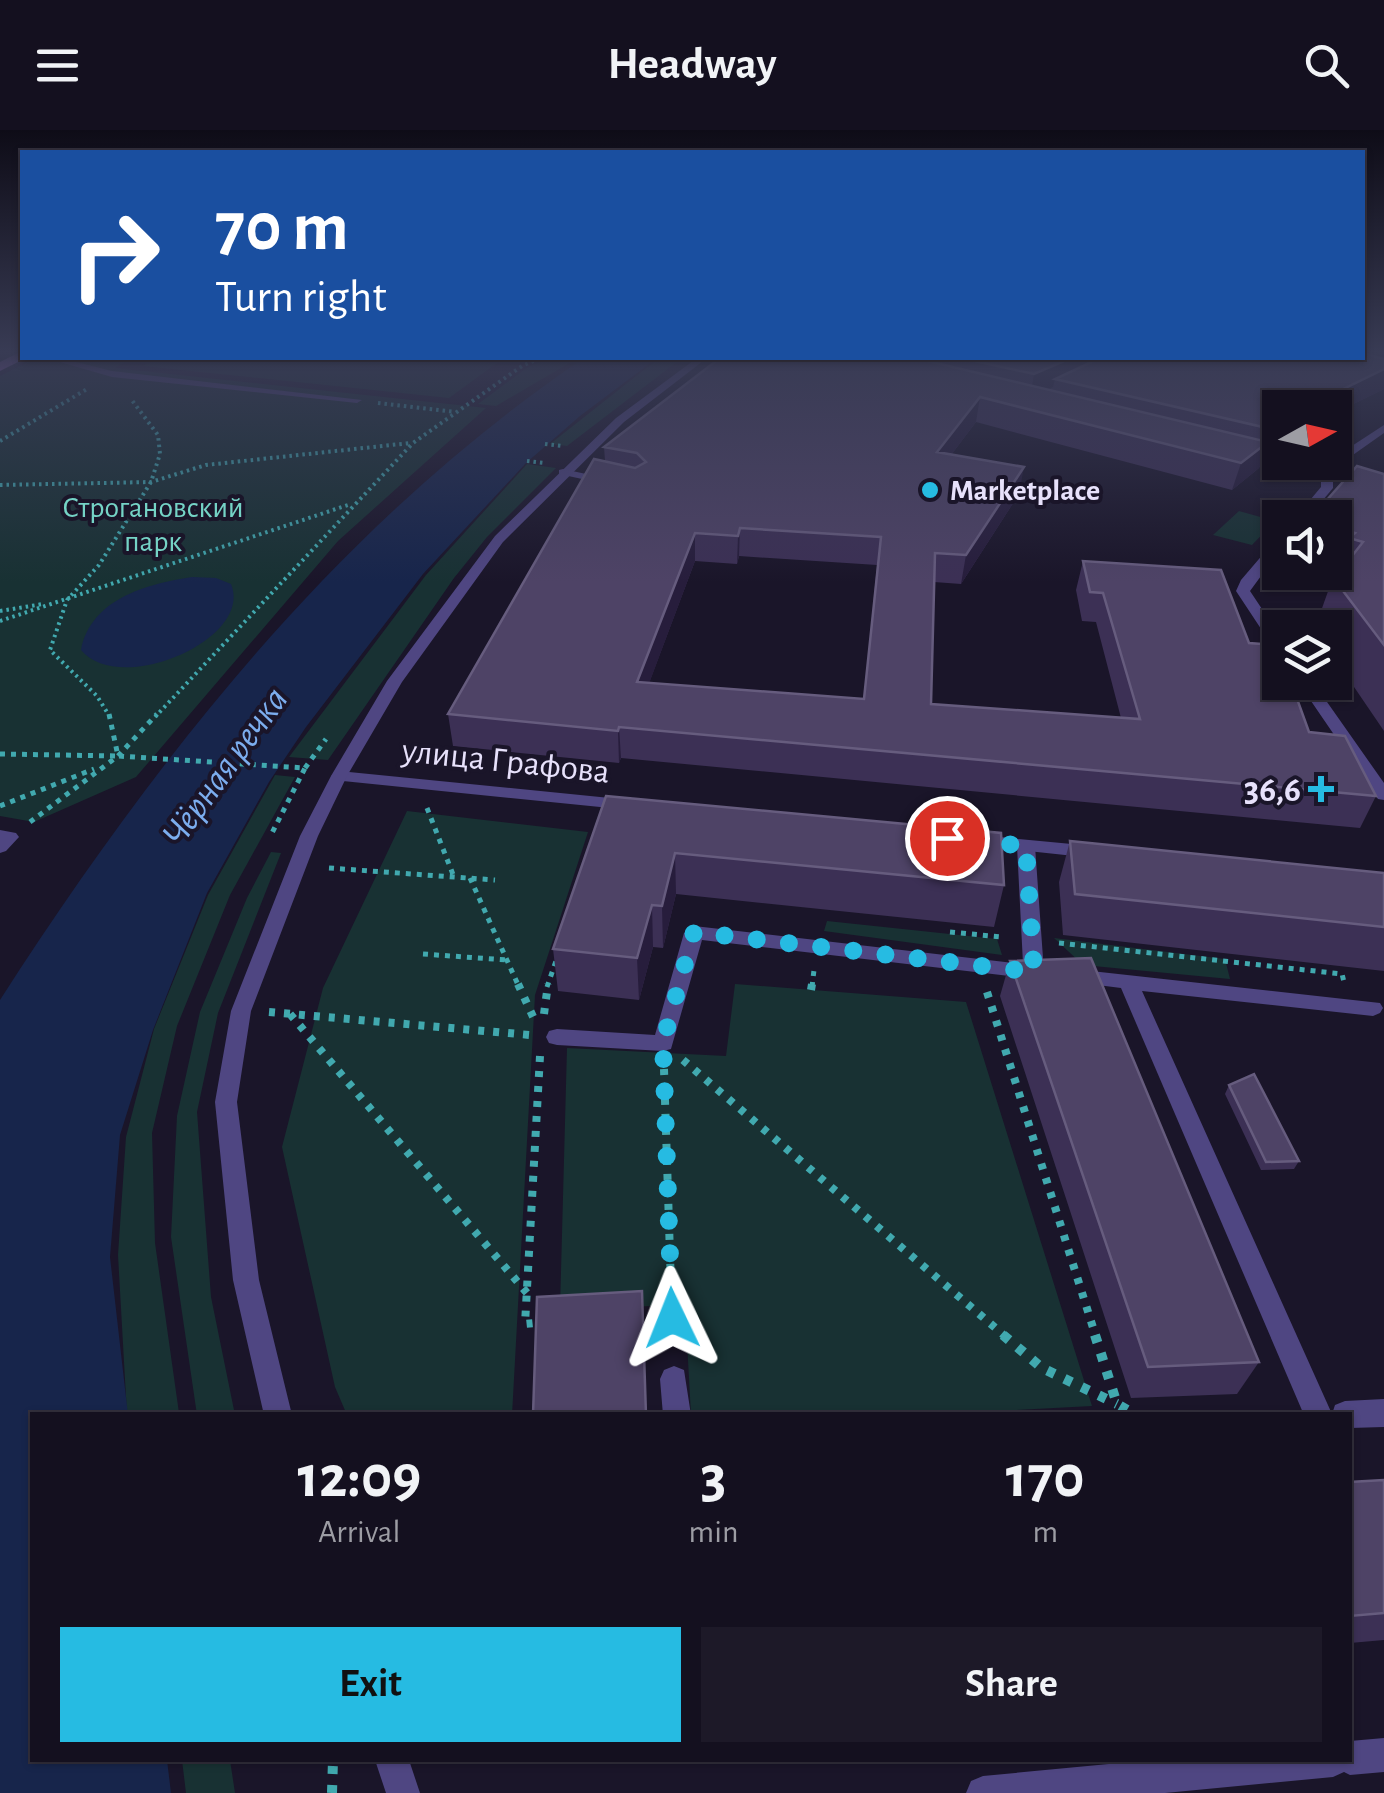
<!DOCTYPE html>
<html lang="en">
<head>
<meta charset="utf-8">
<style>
  :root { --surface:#14101f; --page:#1d1928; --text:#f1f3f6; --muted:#9d9da4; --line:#33303d; --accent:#26bbe2 }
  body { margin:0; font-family:"Alegreya Sans",sans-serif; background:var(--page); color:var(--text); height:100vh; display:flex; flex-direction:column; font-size:38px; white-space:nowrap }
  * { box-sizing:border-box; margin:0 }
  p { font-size:32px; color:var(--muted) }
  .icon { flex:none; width:55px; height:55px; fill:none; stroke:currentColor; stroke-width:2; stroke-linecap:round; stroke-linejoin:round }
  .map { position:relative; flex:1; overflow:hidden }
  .drawer { position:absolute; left:30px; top:1282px; width:1322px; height:350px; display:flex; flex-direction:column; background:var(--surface); border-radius:0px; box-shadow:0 2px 8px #0004,0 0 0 2px var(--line) }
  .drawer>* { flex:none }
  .banner { position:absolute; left:20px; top:20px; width:1345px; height:210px; border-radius:0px; box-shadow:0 2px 8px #0004,0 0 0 2px var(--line); background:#1a4fa0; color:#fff; overflow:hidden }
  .needle { width:65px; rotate:82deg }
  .tools { position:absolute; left:1262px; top:260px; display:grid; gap:20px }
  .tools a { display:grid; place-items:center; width:90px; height:90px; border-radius:0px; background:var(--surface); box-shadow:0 2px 8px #0004,0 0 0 2px var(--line); font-size:50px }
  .pin { position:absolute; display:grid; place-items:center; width:85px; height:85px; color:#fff; margin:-42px; border:5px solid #fff; border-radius:50%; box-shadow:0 2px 10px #0007 }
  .me { position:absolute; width:110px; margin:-55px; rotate:358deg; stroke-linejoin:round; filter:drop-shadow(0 0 8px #0008) }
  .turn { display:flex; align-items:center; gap:35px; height:210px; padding:0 30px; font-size:45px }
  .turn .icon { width:130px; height:130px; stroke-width:2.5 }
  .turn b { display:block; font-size:70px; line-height:85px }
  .eta { display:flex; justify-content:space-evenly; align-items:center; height:170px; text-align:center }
  .eta b { font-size:60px; font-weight:700; line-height:70px }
  .action { display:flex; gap:20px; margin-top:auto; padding:20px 30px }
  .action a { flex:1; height:115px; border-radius:0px; background:var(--accent); color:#111; font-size:40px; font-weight:700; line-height:115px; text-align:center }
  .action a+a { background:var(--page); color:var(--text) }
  header { display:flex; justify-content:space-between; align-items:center; height:130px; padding:0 30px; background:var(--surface); font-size:45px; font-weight:700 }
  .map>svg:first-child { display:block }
  .green { fill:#183133 }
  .water { fill:#17254b }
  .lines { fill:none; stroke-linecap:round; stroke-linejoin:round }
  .path-far3 { stroke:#41a9af; stroke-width:4; stroke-dasharray:2.5 4; stroke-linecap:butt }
  .path-far2 { stroke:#41a9af; stroke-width:5; stroke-dasharray:5 6; stroke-linecap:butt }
  .path-far1 { stroke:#41a9af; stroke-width:8; stroke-dasharray:6 9; stroke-linecap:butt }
  .path { stroke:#41a9af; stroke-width:10; stroke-dasharray:8 11; stroke-linecap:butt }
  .service { fill:#4f4682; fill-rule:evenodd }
  .minor { fill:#4f4682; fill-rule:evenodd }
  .tertiary { fill:#4f4682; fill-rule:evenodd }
  .primary { fill:#ce76ed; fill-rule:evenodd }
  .wall { fill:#3c3055; fill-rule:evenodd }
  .shaded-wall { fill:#271d3c }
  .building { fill:#4e4366; stroke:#665c7e; stroke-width:2.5; fill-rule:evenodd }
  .route { stroke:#26bbe2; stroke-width:18; stroke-dasharray:0 32.4 }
  .poi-dot { fill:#26bbe2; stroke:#1a1529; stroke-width:4 }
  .labels { text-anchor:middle; stroke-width:8; stroke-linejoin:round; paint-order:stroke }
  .far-poi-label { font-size:30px; font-weight:bold; fill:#e7e1fb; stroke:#1a1529; text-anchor:start }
  .far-park-label { font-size:30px; fill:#75d3c6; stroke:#1a1529 }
  .street-label { font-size:35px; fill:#e7e1fb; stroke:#1a1529 }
  .poi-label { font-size:35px; font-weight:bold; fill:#e7e1fb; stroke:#1a1529; text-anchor:end }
  .water-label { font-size:38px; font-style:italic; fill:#7cadee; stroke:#1a1529 }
</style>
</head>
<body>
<header><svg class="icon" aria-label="menu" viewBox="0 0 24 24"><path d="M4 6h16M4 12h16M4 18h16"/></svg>Headway<svg class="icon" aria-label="search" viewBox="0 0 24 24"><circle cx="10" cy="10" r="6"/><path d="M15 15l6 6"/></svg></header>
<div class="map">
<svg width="1384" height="1663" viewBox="0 0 1384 1663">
  <rect width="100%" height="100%" fill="#1a1529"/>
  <path class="green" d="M36 228H131L115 238 486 278 338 411 136 647 34 692 0 686V246Z
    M157 228H419L497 233 449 268 143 236Z
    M549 228H578L496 276 478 274 528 237Z
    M659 228H682L567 316 550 314Z
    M527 334 556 338 487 407 454 448 328 630 289 627 426 445Z
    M1239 381 1275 391 1252 415 1213 405Z
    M275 645 295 647 230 765 177 896 152 1003 155 1113 179 1283 127 1285 118 1125 126 1007 154 899 208 765Z
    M407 681 588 702 535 865 512 1285H347L335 1257 282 1017 323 858Z
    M271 722 281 723 218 883 197 982 211 1167 235 1285H197L171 1107 177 986 200 882 247 768Z
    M827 791 997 809 1002 825 824 801Z
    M1054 808 1225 829 1230 849 1083 835Z
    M735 854 966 872 1092 1276 922 1285H691L685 1175 560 1179 567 918 726 926Z
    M182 1630H230L235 1663H186Z"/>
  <path class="water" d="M584 228H657L580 286 526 333 423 444 306 597 269 652 207 763 153 900 120 1005 110 1127 128 1285H32V1630H167L171 1663H0V870C157 626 341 392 584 228Z
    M192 447 216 448 231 454C254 509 120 567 81 520 91 469 146 454 192 447Z"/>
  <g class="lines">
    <path class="path-far3" d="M378 273 455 282
      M0 311 87 259
      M545 314 562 316
      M527 331 544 333
      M0 355 151 352 206 335 410 313
      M1287 445 1308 451 1313 445
      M0 481 43 474
      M0 491 351 374
      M110 587 97 566 50 520 67 470 99 435 151 352 160 324 158 305 131 269
      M155 587 413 313 522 236 540 228"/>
    <path class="path-far2" d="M109 584 118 626 305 638 272 703
      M0 624 118 626
      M305 638 326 609
      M0 676 94 639
      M427 678 454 747
      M30 692 118 626 157 584
      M329 738 495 750
      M470 748 519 857
      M950 802 1002 807
      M1059 813 1342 844 1344 852
      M423 824 507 830
      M547 857 557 828
      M812 857 814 840"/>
    <path class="path-far1" d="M518 854 535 891
      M811 860 812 854
      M987 862 1096 1207
      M269 882 530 905
      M290 884 527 1163
      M544 884 548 854
      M540 926 525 1194 544 1192
      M683 930 1006 1207
      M664 939 672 1187
      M636 1189 672 1187 673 1207"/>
    <path class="path" d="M673 1205V1219
      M1003 1205 1042 1238 1117 1274
      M1095 1205 1117 1274 1136 1285
      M332 1663 333 1630"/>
    <path class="service" d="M46 228H60L112 241 362 270 357 273 112 247Z
      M563 339 614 350 616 352 610 355 559 344V340Z
      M0 700 16 703 19 707 6 721 0 723Z
      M1026 710 1035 716 1044 842 1041 847 1034 849 702 810 671 919 663 921 557 915 549 913 546 907 549 901 557 899 655 905 684 803 694 796 1023 834 1017 716Z
      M1073 839 1380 873 1383 878 1380 883 1373 886 1142 861 1332 1284 1335 1275 1345 1271 1384 1269V1297L1350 1298V1285H1304L1121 858 1066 851 1063 846 1066 841Z
      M674 1236 684 1240 691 1285H663L660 1249 664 1240Z"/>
    <path class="minor" d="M1384 295V303L1333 339V358L1308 388H1295L1321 357V350L1231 325 1237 322 1321 343 1323 336 1335 332V327Z
      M1280 408V420L1250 461 1280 506V521L1275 520 1236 461 1241 450 1276 409Z
      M1298 552H1313L1384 653V670L1378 669Z
      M339 641 630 670 639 675 630 680 333 650 331 646Z
      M978 705 1093 716 1102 722 1093 728 972 715 969 711Z
      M1384 1608V1642L1350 1645 1344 1642 1333 1647 1165 1663H966L971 1651 983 1646 1151 1630H1350V1611Z"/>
    <path class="tertiary" d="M697 228H707L624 292 503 412 402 552 347 646 318 706 251 881 237 972 259 1150 292 1285H264L233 1150 215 972 231 881 300 706 331 646 387 551 495 406 616 288Z
      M375 1630H409L420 1663H386Z"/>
    <path class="primary" d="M22 221 26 228 0 241V232Z"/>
  </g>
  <path class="wall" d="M720 228 1384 229V259L1335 283 1280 278V322L1273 327 1264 325 1259 338 1232 360 976 292 951 325 1019 364 961 454 934 452 931 574 1121 588 1096 492 1082 491 1076 460 1083 431 1249 513 1309 602 1376 666 1360 698 621 628 619 633 453 616 448 584 605 331 604 317ZM739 426 877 435 864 569 649 553 695 431 737 434Z
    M1384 344V601L1335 529V498H1315L1332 450 1306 442H1335V388Z
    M606 666 1004 755 994 797 676 764 663 818 653 817 639 870 558 861 553 819Z
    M1070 711 1384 743V841L1063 805 1059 752Z
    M1010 831 1259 1232 1237 1264 1131 1268 1000 866Z
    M1229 955 1299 1031 1294 1039 1261 1040 1225 964Z
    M1384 1350V1510L1350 1513V1352Z"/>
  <path class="shaded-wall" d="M1071 228H1115L1055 249 1053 257 1030 269 1034 244Z
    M1384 239V259L1335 283V278H1313L1325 268Z
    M980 267 976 292 933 349 937 322Z
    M1280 306V322L1273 327Z
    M1268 312 1259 338 1232 360 1241 333Z
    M1024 337 1019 364 961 454 966 425Z
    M740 398 739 426 737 434 738 406Z
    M695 403V431L638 583 637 552Z
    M619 597 621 628 619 633 618 601Z
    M675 723 676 764 663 818 662 776Z
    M652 775 653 817 639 870 637 828Z"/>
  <path class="building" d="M1362 223 1384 229V239L1325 268 1313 278H1280V301L1055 249 1100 228H1362Z
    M720 228H915L1268 312 1241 333 980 267 937 322 1024 337 966 425 935 423 931 574 1140 589 1103 463 1090 462 1083 431 1221 440 1249 513 1277 515 1280 523V552H1291L1309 602 1345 606 1376 666 619 597 618 601 448 584 594 329 635 338 646 332 637 323 604 317ZM740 398 881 407 864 569 637 552 695 403 738 406Z
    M961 228H1071L1034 244Z
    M1357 336 1384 344V515L1334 449 1363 412 1349 408 1355 403 1335 397V388H1311Z
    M606 666 1001 703 1004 755 675 723 662 776 652 775 637 828 553 819Z
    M1070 711 1384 743V797L1075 764Z
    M1091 828 1259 1232 1148 1237 1010 831Z
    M1254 944 1299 1031 1266 1032 1229 955Z
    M642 1161 646 1285H533L537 1167Z
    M1384 1350V1483L1350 1486V1352Z"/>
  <linearGradient id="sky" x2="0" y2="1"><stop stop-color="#0e0c17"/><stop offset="0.49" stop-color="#383b54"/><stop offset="1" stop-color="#383b54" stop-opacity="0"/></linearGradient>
  <rect width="1384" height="452" fill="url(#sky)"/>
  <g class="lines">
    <path class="route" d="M672 1188 663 912 694 802 1034 842 1026 716 947 708"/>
  </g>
  <g class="poi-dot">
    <circle cx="930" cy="360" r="10"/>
    <path d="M1316 644h10v10h10v10h-10v10h-10v-10h-10v-10h10z"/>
  </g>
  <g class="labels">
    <g class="far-poi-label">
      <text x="950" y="370">Marketplace</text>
    </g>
    <g class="far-park-label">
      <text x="153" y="387">Строгановский<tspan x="153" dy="34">парк</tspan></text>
    </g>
    <g class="street-label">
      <text transform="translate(506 630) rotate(6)" y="12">улица Графова</text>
    </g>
    <g class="poi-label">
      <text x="1301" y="671">36,6</text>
    </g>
    <g class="water-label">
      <text transform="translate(224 636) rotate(-54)" y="13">Чёрная речка</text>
    </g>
  </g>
</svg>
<div class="tools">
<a><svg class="needle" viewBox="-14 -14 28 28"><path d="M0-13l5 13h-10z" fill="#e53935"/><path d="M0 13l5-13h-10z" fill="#9d9da4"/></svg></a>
<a><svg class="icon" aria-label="sound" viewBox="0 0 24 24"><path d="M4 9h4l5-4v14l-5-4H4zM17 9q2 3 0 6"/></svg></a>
<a><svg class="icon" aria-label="layers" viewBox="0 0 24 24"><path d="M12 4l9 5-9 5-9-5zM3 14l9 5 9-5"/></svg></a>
</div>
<div class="pin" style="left:947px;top:708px;background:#d93025"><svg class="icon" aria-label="arrive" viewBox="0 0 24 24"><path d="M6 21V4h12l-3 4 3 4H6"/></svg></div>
<svg class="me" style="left:672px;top:1188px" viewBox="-20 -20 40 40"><path d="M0-17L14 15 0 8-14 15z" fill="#26bbe2" stroke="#fff" stroke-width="4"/></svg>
<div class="banner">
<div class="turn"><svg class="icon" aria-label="right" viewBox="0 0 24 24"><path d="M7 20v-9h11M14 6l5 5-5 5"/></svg><div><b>70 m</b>Turn right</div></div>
</div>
<section class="drawer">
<div class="eta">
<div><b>12:09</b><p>Arrival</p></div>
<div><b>3</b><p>min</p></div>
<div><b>170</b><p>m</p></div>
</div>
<div class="action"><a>Exit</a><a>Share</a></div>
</section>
</div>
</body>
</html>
